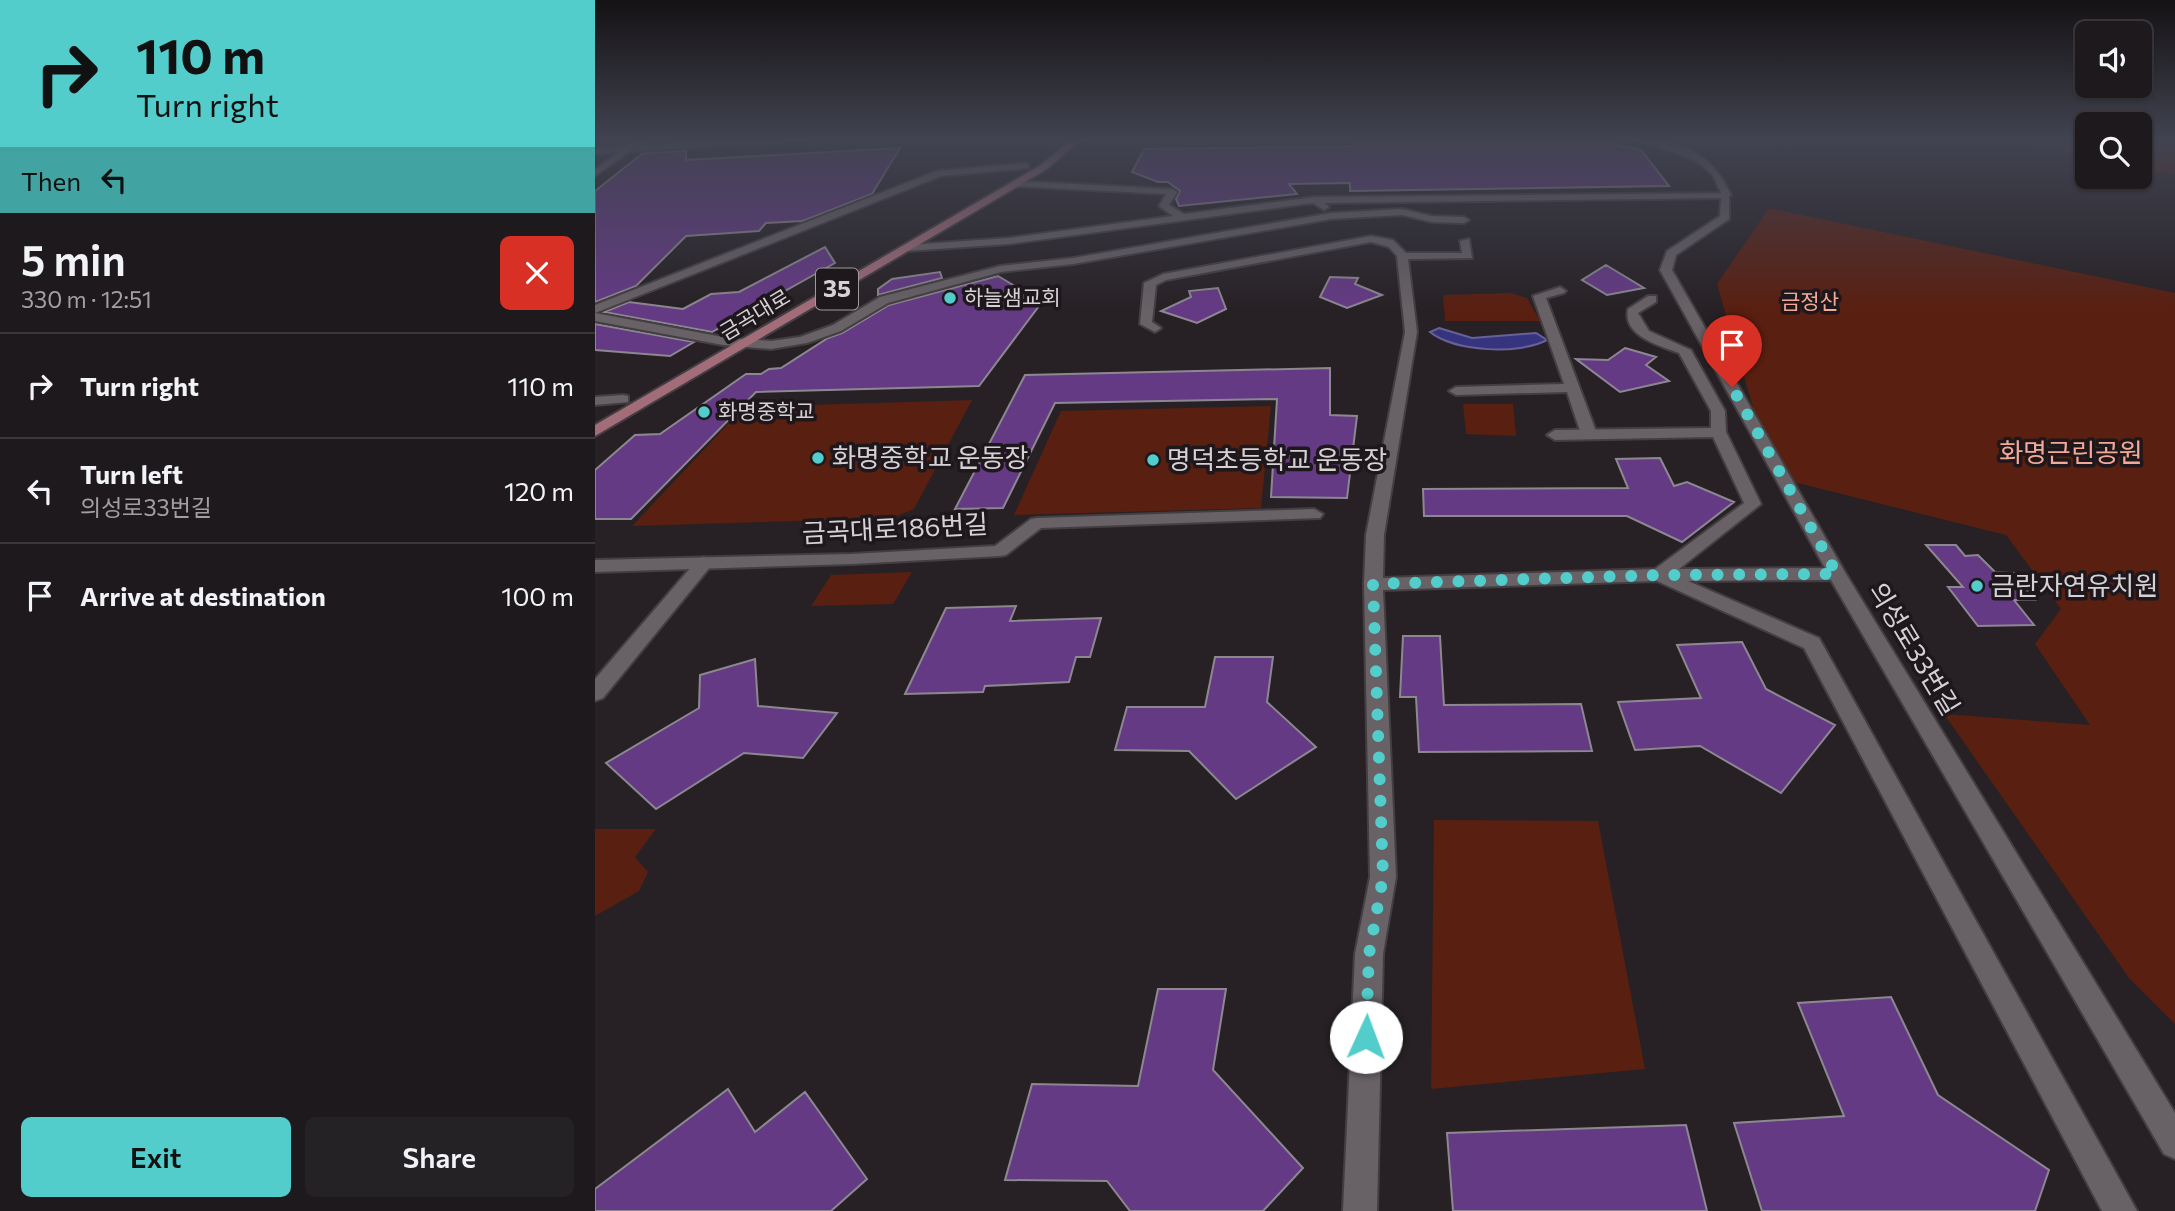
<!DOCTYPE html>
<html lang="en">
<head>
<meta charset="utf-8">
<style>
  :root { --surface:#1d191c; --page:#252225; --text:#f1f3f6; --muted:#a0a0a3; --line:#3b383b; --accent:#52cdcb }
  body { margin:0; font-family:Commissioner,"Noto Sans KR",sans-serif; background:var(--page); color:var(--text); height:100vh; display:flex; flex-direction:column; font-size:26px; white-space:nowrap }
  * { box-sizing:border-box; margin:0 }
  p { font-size:23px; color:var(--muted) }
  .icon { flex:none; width:38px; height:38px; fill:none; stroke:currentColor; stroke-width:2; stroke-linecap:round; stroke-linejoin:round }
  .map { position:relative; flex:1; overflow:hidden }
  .details { display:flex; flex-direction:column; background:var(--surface); width:595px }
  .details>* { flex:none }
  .banner { background:#52cdcb; color:#111; overflow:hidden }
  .controls { position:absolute; left:1480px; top:21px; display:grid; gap:14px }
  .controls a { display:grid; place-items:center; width:77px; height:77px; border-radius:10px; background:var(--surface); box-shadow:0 2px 5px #0004,0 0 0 2px var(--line); font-size:35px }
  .pin { position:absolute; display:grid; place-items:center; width:60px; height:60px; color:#fff; margin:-72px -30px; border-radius:50% 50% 50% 0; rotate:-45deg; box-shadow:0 0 7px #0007 }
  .pin .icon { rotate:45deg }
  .me { position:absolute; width:77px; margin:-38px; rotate:2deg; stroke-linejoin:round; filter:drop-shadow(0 0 5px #0008) }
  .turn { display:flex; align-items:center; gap:24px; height:147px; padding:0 21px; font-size:32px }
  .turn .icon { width:91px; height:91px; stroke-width:2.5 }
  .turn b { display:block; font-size:49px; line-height:60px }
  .then { display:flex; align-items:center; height:66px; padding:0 21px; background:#0003; gap:14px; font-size:26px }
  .round { display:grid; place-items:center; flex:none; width:74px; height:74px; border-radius:10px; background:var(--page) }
  .summary { display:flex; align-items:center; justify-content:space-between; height:119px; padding:0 21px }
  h1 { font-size:42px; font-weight:600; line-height:52px }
  .action { display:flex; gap:14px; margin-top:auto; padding:14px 21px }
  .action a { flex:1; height:80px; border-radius:10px; background:var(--accent); color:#111; font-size:28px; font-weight:600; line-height:80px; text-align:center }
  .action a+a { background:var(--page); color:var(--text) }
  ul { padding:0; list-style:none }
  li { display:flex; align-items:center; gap:21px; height:105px; padding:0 21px; border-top:2px solid var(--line) }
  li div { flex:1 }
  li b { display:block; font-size:26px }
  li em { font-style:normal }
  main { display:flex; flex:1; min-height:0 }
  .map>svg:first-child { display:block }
  .green { fill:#591f11 }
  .water { fill:#36337f; stroke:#666298; stroke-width:2 }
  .building { fill:#653a85; stroke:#8c8890; stroke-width:2 }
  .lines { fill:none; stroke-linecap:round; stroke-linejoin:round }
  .pedestrian-casing { stroke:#433e41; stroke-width:4 }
  .minor-casing { stroke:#433e41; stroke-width:4 }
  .tertiary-casing { stroke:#433e41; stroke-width:4 }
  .secondary-casing { stroke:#433e41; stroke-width:4 }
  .primary-casing { stroke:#433e41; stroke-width:4 }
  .pedestrian { fill:#686166; fill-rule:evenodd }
  .minor { fill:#686166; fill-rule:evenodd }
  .tertiary { fill:#686166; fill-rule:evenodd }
  .secondary { fill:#856670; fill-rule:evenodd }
  .primary { fill:#a36c79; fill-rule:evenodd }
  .route { stroke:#52cdcb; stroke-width:12; stroke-dasharray:0 21.6 }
  .poi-dot { fill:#52cdcb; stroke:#1e181c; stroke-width:2.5 }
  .labels { text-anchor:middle; stroke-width:7; stroke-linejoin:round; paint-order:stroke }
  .far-poi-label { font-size:21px; fill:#d5d1d4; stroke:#1e181c; text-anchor:start }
  .far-park-label { font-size:21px; fill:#f4a996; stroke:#1e181c }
  .far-street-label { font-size:21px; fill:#d5d1d4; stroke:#1e181c }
  .shield { fill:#1e181c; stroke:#9e9a9d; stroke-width:2 }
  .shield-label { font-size:24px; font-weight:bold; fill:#d5d1d4 }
  .park-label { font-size:26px; fill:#f4a996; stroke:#1e181c }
  .poi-label { font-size:26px; fill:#d5d1d4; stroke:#1e181c; text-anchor:start }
  .street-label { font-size:26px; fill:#d5d1d4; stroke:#1e181c }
</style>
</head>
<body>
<main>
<section class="details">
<div class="banner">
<div class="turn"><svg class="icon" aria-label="right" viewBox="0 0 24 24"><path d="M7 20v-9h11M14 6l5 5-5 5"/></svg><div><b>110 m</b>Turn right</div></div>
<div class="then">Then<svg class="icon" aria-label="left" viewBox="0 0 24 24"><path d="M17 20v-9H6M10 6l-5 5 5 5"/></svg></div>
</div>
<div class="summary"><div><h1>5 min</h1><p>330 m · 12:51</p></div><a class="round" style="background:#d93025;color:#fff"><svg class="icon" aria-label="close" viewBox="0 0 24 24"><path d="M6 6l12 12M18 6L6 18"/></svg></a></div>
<ul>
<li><svg class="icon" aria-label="right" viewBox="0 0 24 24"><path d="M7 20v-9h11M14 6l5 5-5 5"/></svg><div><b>Turn right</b></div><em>110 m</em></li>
<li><svg class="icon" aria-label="left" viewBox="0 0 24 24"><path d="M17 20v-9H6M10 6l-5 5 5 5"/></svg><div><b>Turn left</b><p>의성로33번길</p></div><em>120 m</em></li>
<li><svg class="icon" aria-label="arrive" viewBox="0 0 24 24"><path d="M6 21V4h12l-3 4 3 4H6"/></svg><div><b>Arrive at destination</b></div><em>100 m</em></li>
</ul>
<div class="action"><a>Exit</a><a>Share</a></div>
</section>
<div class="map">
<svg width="1580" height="1211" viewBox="0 0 1580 1211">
  <rect width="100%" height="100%" fill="#272125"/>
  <path class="green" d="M1076 140H1212V144L1106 149Z
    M1411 140H1493V156Z
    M1545 140H1580V175L1545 167Z
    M1174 208 1580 293V1024L1534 978 1349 714 1495 725 1440 644 1466 609 1411 535 1199 482 1159 411 1122 284Z
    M916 293 932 298 945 321H850L848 295Z
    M377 400 319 509 297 518 37 526 149 407Z
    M868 404H918L921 436 871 434Z
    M676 406 666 508 419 515 466 411Z
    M317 572 298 604 216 606 236 575Z
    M839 820 1003 821 1050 1069 836 1089Z
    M0 829H61L40 857 53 872 44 891 0 916Z"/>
  <path class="water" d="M844 328 877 338 941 333 952 340C924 355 860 352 835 332Z"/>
  <path class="building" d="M761 140 1002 141 1046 150 1074 186 755 191V183L694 184 702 194 584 206 581 199 585 191 573 182H563L537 172 549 149 761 146Z
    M305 148 277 194 208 221 171 223 164 231 91 236 41 286 0 302V191L48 153 91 151V160Z
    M230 247 240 263 117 332 9 312 34 302 88 309 116 294 144 292Z
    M1011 265 1049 288 1012 295 987 280Z
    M345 272 347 278 283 295V289L297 279Z
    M403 276 447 302 384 386 161 392 36 519H0V470L40 435 65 434 151 374H166L174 369 186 368 233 338 247 333 294 305Z
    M735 277 763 278 760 284 787 295 752 308 725 297Z
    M623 288 631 309 602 323 566 311 596 297 594 291Z
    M0 324 99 342 75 356 0 350Z
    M1030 348 1061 357 1051 365 1074 381 1025 392 981 359 1013 360Z
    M735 368V415L762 416 752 498 676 497 682 399 460 403 408 508 360 509 430 375Z
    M1065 458 1079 486 1092 482 1139 502 1087 542 1032 516H829L828 489 1033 488 1021 459Z
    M1331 545H1361L1370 556 1383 555 1400 572 1419 573 1440 600H1419L1439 625 1383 626 1353 587H1368Z
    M421 606 415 621 506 618 495 657H481L474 682 390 686 388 692 310 694 351 608Z
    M808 636H845L849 705 986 704 997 751 824 752 821 697H805Z
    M1147 642 1171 689 1240 725 1186 793 1105 746 1040 750 1023 702 1106 698 1082 645Z
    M620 657H678L672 702 721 747 641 799 594 751 520 750 532 707H610Z
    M160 659 163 706 242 713 208 758 149 753 61 809 11 763 104 708 105 675Z
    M563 989H631L618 1070 708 1168 668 1211H535L512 1181 410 1180 437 1084 543 1086Z
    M1296 997 1343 1095 1454 1170 1440 1211H1167L1139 1123 1249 1116 1203 1003Z
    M133 1089 160 1132 210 1092 272 1179 236 1211H0V1189Z
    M1091 1125 1112 1211H858L852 1133Z"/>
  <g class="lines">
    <g class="pedestrian-casing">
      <path id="pedestrian" d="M965 287 971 291 969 293 951 298 1002 434 994 439 986 434 972 392 861 395 854 391 861 387 969 384 938 296Z"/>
    </g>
    <g class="minor-casing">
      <path id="minor" d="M430 163 433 164V168L346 176 0 313V305L342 171Z
        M421 181 577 189 582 192 574 205 589 214 720 197 1134 193V219L1081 255 1077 270 1251 574 1580 1113V1159L1569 1154 1236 580 1093 581 1224 638 1542 1211H1507L1209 648 1062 581 788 590 801 877 788 954 782 1211H748L760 954 775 877 769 584 771 535 810 332 802 256 794 247 776 242 571 280 561 285 557 322 566 328 560 332 545 324 549 283 568 274 776 236 798 240 811 253H867L865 241 874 239 877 258 813 259 822 332 789 535 788 578 1060 569 1149 503 1118 437 960 440 952 435 960 430 1116 428V411L1084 353C1065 346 1027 336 1033 309L1053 296H1061V302L1043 313 1054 331 1096 350 1130 411 1131 432 1166 504 1084 569 1230 568 1065 270 1072 251 1125 216 1126 198 730 203 734 207 729 210 718 203 414 244 312 251 307 248 312 245 414 238 578 216 564 206 571 194 418 186V182Z
        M807 209 837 216 869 217 874 220 869 223 837 222 807 215 736 219 478 264 406 272 293 303 246 331 212 343 176 349 128 345 0 321V313L128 337 176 341 205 337 238 325 285 297 405 266 478 258 736 213Z
        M28 395 33 396V402L0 405V397Z
        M109 557 118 563 115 567 8 698 0 701V679L103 559Z"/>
    </g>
    <g class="tertiary-casing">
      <path id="tertiary" d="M151 140H210L0 154V148Z
        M1043 140C1088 140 1117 154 1136 195L1128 197 1117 174 1100 160Z
        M719 509 728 514 725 518 446 528 411 555 405 556 257 564 0 572V560L257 554 400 546 436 519 442 518Z"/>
    </g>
    <g class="secondary-casing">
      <path id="secondary" d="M41 140H51L0 176V169Z"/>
    </g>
    <g class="primary-casing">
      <path id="primary" d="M476 140H485L452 169 0 436V425L446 165Z"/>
    </g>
    <use href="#pedestrian" class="pedestrian"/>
    <use href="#minor" class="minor"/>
    <use href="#tertiary" class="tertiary"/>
    <use href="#secondary" class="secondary"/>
    <use href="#primary" class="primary"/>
  </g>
  <linearGradient id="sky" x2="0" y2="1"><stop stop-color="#151214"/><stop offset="0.45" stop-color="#414351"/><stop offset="1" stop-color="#414351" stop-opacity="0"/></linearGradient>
  <rect width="1580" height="310" fill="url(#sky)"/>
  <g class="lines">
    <path class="route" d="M771 1037 774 954 788 877 778 584 1065 575 1242 574 1137 387"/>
  </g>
  <g class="poi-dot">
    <circle cx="355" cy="298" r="7"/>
    <circle cx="109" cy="412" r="7"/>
    <circle cx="223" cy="458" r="7"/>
    <circle cx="558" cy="460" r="7"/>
    <circle cx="1382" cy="586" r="7"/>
  </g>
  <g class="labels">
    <g class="far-poi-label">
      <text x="369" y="305">하늘샘교회</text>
      <text x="123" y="419">화명중학교</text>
    </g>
    <g class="far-park-label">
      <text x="1215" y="309">금정산</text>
    </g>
    <g class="far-street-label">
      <text transform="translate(160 315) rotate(-31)" y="7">금곡대로</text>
    </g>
    <rect class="shield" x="221" y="268.5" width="42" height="41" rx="5"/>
    <g class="shield-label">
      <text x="242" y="297">35</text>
    </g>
    <g class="park-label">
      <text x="1476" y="462">화명근린공원</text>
    </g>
    <g class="poi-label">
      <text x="237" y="467">화명중학교 운동장</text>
      <text x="572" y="469">명덕초등학교 운동장</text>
      <text x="1396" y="595">금란자연유치원</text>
    </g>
    <g class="street-label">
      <text transform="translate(300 529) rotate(-3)" y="9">금곡대로186번길</text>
      <text transform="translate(1319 649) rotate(59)" y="9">의성로33번길</text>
    </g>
  </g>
</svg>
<div class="controls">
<a><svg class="icon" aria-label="sound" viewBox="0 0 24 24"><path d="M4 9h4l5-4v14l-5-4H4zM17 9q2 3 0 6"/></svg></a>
<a><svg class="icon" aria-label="search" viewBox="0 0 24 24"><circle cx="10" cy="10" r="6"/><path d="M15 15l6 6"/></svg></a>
</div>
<div class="pin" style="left:1137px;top:387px;background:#d93025"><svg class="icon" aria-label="arrive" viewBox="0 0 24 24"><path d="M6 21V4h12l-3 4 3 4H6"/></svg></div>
<svg class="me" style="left:771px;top:1037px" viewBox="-20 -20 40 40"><circle r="19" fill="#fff"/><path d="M0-13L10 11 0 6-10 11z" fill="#52cdcb"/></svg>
</div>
</main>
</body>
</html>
